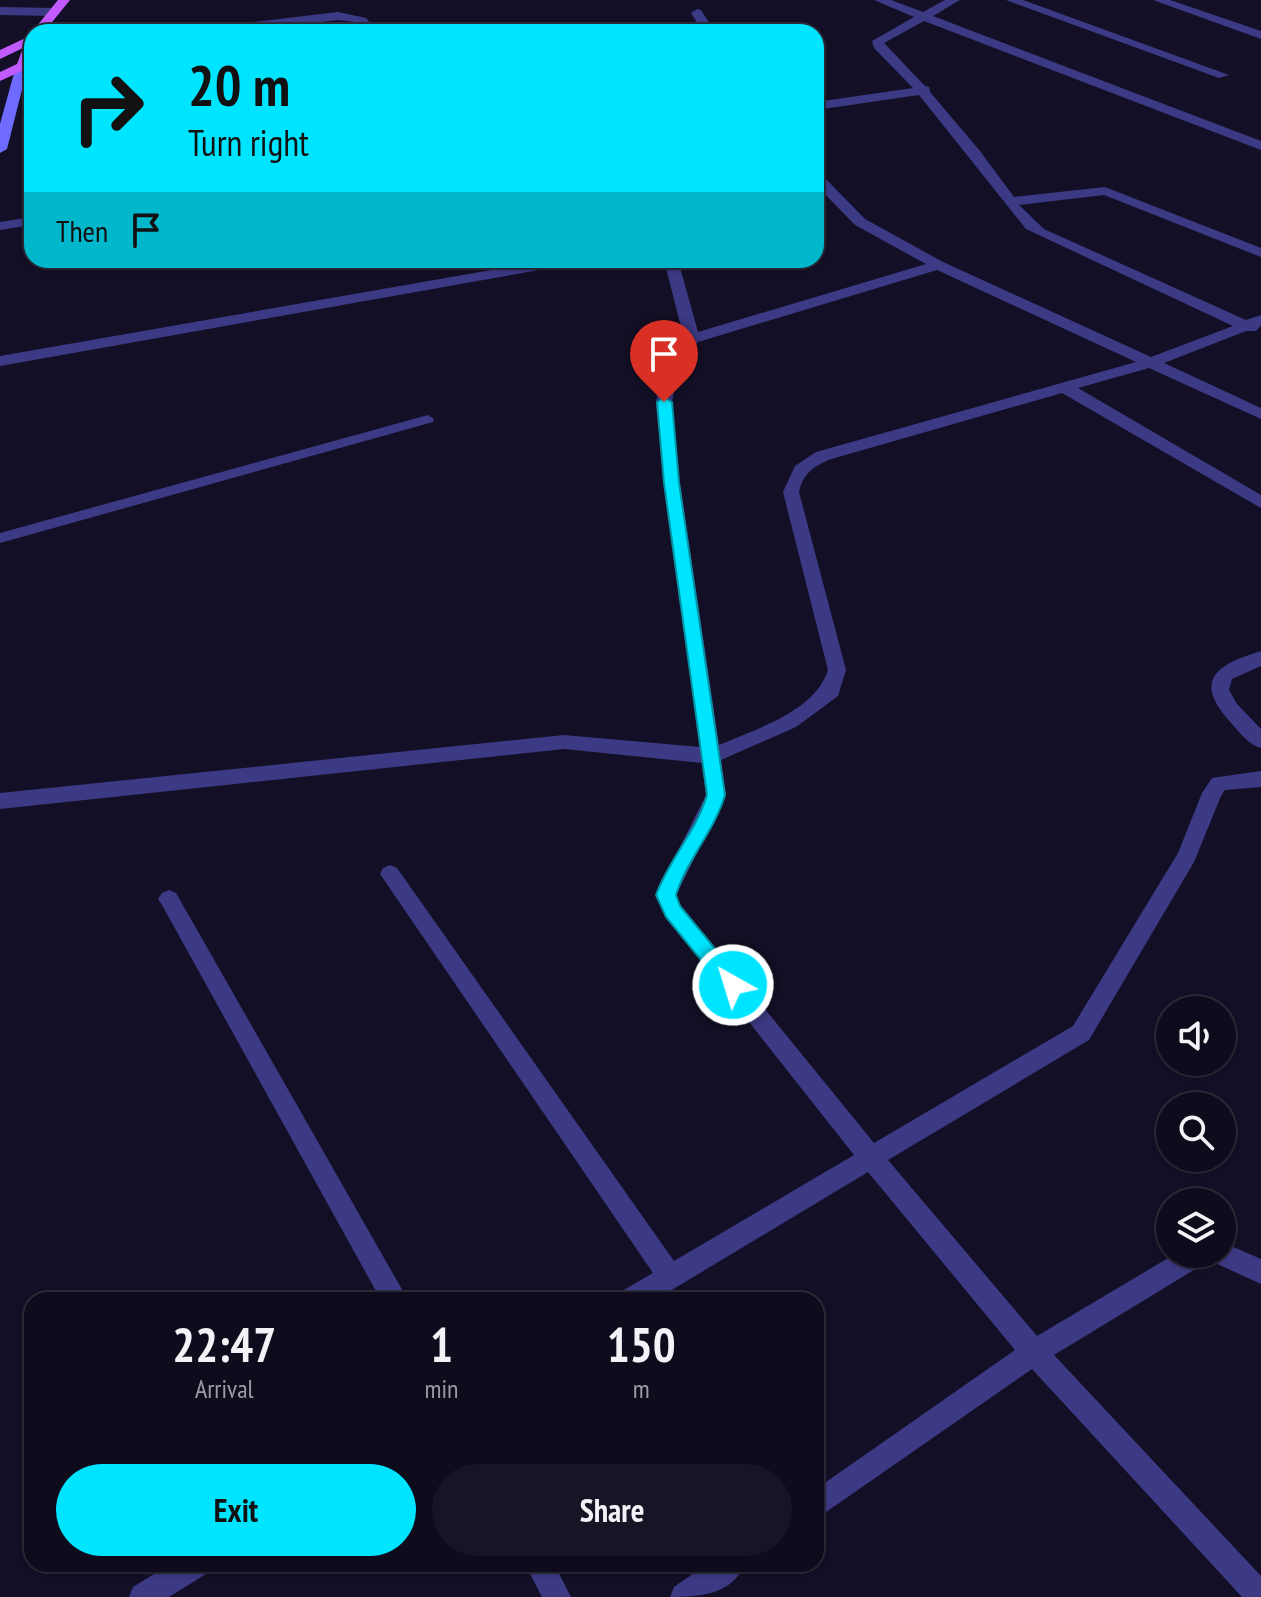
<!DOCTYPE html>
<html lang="en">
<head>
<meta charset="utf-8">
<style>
  :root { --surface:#0e0b1c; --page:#171425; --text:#f1f3f6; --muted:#9b9ba3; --line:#2e2b3b; --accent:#00e5ff }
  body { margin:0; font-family:"PT Sans Narrow",sans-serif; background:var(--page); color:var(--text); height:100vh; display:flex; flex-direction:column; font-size:30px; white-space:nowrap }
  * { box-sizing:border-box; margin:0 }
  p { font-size:26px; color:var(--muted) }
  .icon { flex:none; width:44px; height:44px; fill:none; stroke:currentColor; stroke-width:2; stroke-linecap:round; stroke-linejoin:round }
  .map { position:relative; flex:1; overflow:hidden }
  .drawer { position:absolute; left:24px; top:1292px; width:800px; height:280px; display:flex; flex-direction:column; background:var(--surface); border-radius:24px; box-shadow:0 2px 6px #0004,0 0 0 2px var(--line) }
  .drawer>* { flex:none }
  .hud { position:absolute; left:24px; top:24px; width:800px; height:244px; border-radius:24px; box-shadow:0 2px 6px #0004,0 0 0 2px var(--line); background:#00e5ff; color:#111; overflow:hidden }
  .buttons { position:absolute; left:1156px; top:996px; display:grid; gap:16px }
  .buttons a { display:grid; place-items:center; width:80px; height:80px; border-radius:50%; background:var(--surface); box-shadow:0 2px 6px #0004,0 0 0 2px var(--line); font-size:40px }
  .pin { position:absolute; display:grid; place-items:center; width:68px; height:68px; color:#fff; margin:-82px -34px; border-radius:50% 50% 50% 0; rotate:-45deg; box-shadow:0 0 8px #0007 }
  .pin .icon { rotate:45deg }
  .me { position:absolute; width:88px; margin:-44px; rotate:321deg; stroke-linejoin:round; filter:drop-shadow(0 0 6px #0008) }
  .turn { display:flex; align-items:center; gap:28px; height:168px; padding:0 32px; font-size:36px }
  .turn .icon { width:104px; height:104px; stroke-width:2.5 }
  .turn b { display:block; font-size:56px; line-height:68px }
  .then { display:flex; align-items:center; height:76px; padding:0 32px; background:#0003; gap:16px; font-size:30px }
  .eta { display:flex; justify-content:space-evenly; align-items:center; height:136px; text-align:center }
  .eta b { font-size:48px; font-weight:800; line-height:56px }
  .button { display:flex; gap:16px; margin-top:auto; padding:16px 32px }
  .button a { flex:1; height:92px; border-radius:48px; background:var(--accent); color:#111; font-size:32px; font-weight:800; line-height:92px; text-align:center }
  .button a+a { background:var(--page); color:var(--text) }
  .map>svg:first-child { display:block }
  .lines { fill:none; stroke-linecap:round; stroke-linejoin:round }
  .service { fill:#3d3a85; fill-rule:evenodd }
  .minor { fill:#3d3a85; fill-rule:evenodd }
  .secondary { fill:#6f6bff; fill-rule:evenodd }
  .primary { fill:#c25bff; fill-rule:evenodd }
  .route { fill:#00e5ff; stroke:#0095a6; stroke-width:2 }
</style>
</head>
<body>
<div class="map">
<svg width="1261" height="1597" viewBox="0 0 1261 1597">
  <rect width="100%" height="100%" fill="#130f26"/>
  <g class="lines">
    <path class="service" d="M428 415 434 419 433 422 0 543V533Z"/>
    <path class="minor" d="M874 0H891L923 12 945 0H960L933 16 1261 141V150L924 21 884 43 925 86 929 87 930 92 980 151 1014 197 1105 187 1261 248V257L1104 195 1019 205 1044 229 1246 320 1261 315V325L1256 331H1246L1164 363 1261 408V419L1149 368 1078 388 1261 495V508L1062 393 828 460C812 468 803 474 799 492L846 670 838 696 796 727 721 760 726 795 676 895 681 906 874 1143 1073 1026 1178 853 1202 793 1212 778 1261 771V787L1225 790 1221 796 1194 862 1089 1040 888 1160 1037 1336 1175 1254H1222V1242L1261 1259V1284L1213 1262 1210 1255 1207 1262 1054 1355 1261 1576V1597H1242L1032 1369 816 1519V1489L1015 1350 868 1172 655 1300H618L622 1291 653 1273 380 874 383 868 390 865 397 868 674 1261 854 1155 666 917 656 895 706 795 702 763 564 749 0 809V793L564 735 700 747 664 483 656 402 661 376 684 339 664 260H678L698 332 926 264 855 225 816 185V173L821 174 865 219 943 262 1151 357 1233 326 1026 229 919 95 816 110V102L913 88 874 48 872 41 914 17ZM937 270 1136 362 816 452 795 466 783 492 828 670C815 712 755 729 719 745L680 483 672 402 677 376 698 342Z
      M1006 0H1023L1229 75 1219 78Z
      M1153 0H1170L1261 31V39Z
      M0 7 54 8 60 12 54 16 0 15Z
      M697 9 701 10 715 32H703L691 13Z
      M338 12 366 18 378 32H366L354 22 338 20 235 32H199L205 28Z
      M32 217V225L0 230V222Z
      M548 260H580L573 264 0 366V356Z
      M1261 651V666L1232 679 1229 690 1237 704 1261 729V748C1249 745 1240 733 1232 724 1192 681 1215 665 1261 651Z
      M169 890 176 893 408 1300H381L162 905 158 899 162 893Z
      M170 1564H210L206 1574 169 1597H129L133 1587Z
      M525 1564H554L571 1597H542Z
      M707 1564H745C732 1595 699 1597 670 1597L674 1587Z"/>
    <path class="secondary" d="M22 62 28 66 7 149 0 153V124L16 66Z"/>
    <path class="primary" d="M58 0H70L44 32H32Z
      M32 35V56L26 69 0 81V72L17 64 23 48 0 59V50Z"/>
  </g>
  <path class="route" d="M664 397 672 402 679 483 725 795C714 832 687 859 676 895L680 906 740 979 743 985 740 991 733 994 726 991 666 917 656 895C669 859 696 832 707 795L664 483 657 402Z"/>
</svg>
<div class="buttons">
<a><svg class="icon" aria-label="sound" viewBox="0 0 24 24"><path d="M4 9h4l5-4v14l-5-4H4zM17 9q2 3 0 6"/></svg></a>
<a><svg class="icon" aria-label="search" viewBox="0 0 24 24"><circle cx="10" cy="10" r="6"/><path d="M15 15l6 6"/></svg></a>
<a><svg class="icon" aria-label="layers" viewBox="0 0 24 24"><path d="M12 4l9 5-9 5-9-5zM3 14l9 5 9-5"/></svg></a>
</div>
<div class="pin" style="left:664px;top:402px;background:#d93025"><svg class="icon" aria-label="arrive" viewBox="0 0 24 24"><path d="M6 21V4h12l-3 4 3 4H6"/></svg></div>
<svg class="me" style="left:733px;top:985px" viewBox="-20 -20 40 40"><circle r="17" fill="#00e5ff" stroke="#fff" stroke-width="3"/><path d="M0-11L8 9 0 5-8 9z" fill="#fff"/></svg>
<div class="hud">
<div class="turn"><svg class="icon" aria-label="right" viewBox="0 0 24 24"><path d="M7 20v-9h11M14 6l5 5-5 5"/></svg><div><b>20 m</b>Turn right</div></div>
<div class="then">Then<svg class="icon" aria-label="arrive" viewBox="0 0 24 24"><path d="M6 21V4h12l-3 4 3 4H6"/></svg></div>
</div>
<section class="drawer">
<div class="eta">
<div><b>22:47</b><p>Arrival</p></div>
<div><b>1</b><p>min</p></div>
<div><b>150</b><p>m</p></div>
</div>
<div class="button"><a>Exit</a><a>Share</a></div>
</section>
</div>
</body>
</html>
